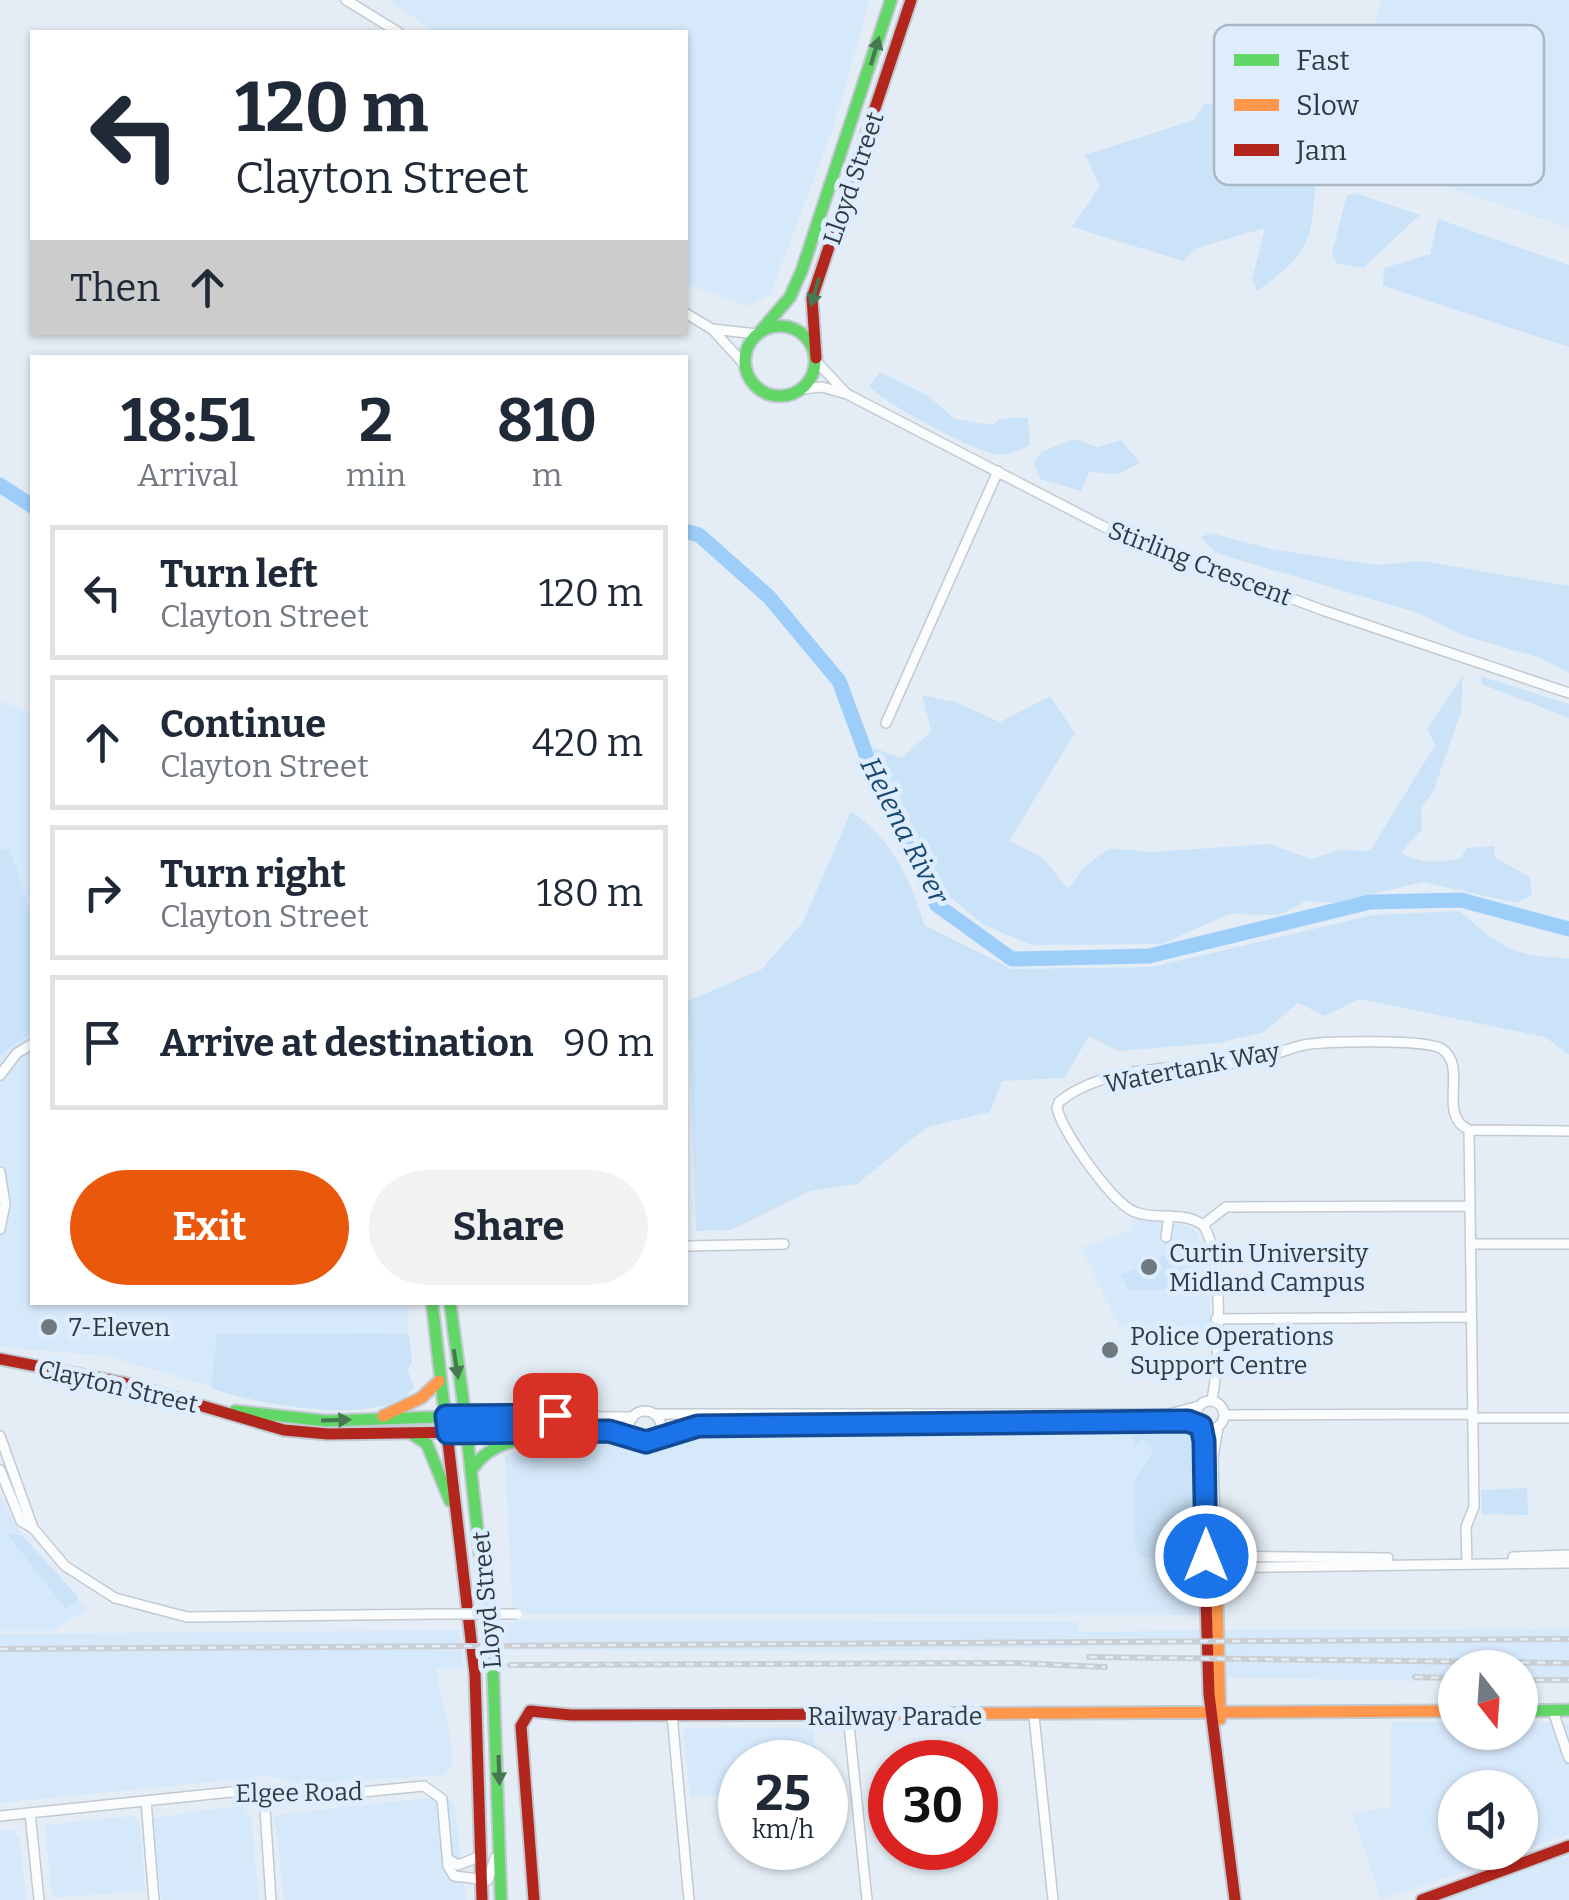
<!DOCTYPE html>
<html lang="en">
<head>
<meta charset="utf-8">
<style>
  :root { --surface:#fff; --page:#f2f2f3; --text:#1f2937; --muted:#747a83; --line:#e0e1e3; --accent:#ea580c }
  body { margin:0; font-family:Bitter,serif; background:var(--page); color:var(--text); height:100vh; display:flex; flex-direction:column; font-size:38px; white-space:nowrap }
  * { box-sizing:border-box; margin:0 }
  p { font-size:32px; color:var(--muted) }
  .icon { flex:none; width:55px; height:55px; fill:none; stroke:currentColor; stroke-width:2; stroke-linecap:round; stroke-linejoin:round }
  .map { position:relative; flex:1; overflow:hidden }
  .details { position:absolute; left:30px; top:355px; width:658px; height:950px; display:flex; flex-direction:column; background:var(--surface); border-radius:0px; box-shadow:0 2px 8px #0004 }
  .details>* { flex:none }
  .top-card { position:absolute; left:30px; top:30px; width:658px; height:305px; border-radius:0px; box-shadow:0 2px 8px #0004; background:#fff; color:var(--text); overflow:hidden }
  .needle { width:65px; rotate:163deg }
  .controls { position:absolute; left:1438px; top:1650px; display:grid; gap:20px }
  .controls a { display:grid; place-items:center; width:100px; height:100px; border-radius:50%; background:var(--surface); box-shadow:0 2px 8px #0004; font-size:50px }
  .speed { position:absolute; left:718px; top:1740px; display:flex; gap:20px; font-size:50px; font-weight:700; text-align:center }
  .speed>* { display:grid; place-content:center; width:130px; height:130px; border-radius:50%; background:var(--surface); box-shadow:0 2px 8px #0004; line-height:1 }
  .speed small { font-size:25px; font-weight:400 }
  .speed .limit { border:15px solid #d22; background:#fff; color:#111 }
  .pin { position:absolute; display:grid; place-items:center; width:85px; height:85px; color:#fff; margin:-42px; border-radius:20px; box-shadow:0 5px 15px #0006 }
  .me { position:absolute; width:110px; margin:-55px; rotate:0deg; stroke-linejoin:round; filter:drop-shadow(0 0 8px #0008) }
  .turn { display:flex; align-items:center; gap:35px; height:210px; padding:0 40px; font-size:45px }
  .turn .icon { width:130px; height:130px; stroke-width:2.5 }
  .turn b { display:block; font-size:70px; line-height:85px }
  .then { display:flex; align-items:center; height:95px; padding:0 40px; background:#0003; gap:20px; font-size:38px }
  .eta { display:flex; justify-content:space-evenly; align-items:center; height:170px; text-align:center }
  .eta b { font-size:60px; font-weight:700; line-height:70px }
  .action { display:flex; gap:20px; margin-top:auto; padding:20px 40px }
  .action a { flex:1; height:115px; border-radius:60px; background:var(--accent); color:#fff; font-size:40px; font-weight:700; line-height:115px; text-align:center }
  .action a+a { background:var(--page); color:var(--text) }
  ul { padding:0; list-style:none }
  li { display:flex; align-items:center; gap:30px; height:135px; margin:0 20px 15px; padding:0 20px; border:5px solid var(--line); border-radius:0px }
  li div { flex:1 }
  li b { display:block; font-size:38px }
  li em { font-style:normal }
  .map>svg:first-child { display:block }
  .built { fill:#d6e9fb }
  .green { fill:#cbe3f8 }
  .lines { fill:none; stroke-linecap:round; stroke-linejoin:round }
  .river { stroke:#9dcefa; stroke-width:15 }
  .street-casing { stroke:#c2cad1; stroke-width:12 }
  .fast-casing { stroke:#c2cad1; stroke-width:15 }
  .slow-casing { stroke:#c2cad1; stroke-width:15 }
  .jam-casing { stroke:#c2cad1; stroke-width:15 }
  .street { stroke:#fbfcfe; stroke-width:9 }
  .fast { stroke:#63d668; stroke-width:11 }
  .slow { stroke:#ff974d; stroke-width:11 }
  .jam { stroke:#b3261e; stroke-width:11 }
  .rail-casing { stroke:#cccfd1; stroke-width:6 }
  .rail { stroke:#ddedfd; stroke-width:2.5; stroke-dasharray:8; stroke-linecap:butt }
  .street-bridge-casing { stroke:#c2cad1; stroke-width:12; stroke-linecap:butt }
  .street-bridge { stroke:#fbfcfe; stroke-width:9 }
  .oneway { fill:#467851 }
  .route-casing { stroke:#114b97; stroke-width:25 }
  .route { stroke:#1a73e8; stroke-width:18 }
  .poi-dot { fill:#707980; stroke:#ddedfd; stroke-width:4 }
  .labels { text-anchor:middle; stroke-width:10; stroke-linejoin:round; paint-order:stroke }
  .street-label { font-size:25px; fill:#323a41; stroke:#ddedfd }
  .poi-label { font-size:25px; fill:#323a41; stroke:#ddedfd; text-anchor:start }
  .water-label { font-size:28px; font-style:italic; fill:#16476d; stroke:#ddedfd }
  .key { fill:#ddedfd; stroke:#aab7c5; stroke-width:2.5 }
  .key-label { font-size:28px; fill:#323a41 }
</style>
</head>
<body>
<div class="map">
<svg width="1569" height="1900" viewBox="0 0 1569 1900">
  <rect width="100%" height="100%" fill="#e4edf6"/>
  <path class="built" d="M388 0H870L834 126 770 295 748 306 685 284V32H434Z
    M1380 0H1569V228L1348 153Z
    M0 701 32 713V1302L409 1303 407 1340 231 1392 106 1356 0 1347Z
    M1133 1219 1185 1225 1197 1232 1206 1252 1212 1328 1208 1335 1180 1337 1179 1326 1120 1327 1081 1248 1132 1230Z
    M1199 1424 1205 1615 517 1614 512 1603 505 1456 582 1433 631 1436 646 1442 681 1428Z
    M0 1496 36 1560 88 1609 52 1631H0Z
    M525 1620 1078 1622V1632L1199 1630 1200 1645 874 1651 507 1650 504 1624Z
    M1569 1629V1683H1520V1668H1455V1682L1220 1677 1219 1630Z
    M459 1630 464 1668 436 1669 452 1747V1765L443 1775 297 1784 271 1776 0 1803V1634Z
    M1391 1722H1455V1732H1520V1722L1569 1723V1834L1520 1851V1788H1455V1852L1516 1853 1381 1900 1352 1813 1391 1807Z
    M813 1727 817 1762H740V1793L690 1797 683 1728Z
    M445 1796 454 1803 466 1900H284L274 1815Z
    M242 1805 251 1816 259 1900H161L153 1818Z
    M133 1816 140 1823 145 1891 52 1898 45 1825Z
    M14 1830 20 1840 26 1900H0V1831Z
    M1569 1855V1900H1440Z"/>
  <path class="green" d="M1205 103 1248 106 1259 164 1316 180C1311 244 1310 253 1257 291L1252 280 1265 228 1197 248 1183 261 1072 227 1100 186 1085 155 1194 120Z
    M1358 194 1420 215 1363 268 1336 263 1332 252 1347 195Z
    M1438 219 1569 265V347L1383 286 1384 268 1430 254Z
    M880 372 927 395 955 419 992 425 1000 419 1028 417 1030 446C1021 449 1008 455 1000 455 979 454 883 403 869 386Z
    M1074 439 1097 447 1121 440 1140 463 1118 474 1089 472 1081 491 1040 479 1034 462 1043 451Z
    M1211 533 1271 549 1376 565 1423 561 1569 586V673L1541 658 1462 635 1421 614 1216 553 1201 537Z
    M1463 675 1461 712 1433 792 1421 807 1422 829 1401 853C1422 864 1438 862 1460 859L1467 848 1494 846 1495 858 1530 877 1532 895 1516 903 1423 882 1335 903 1306 901 1280 915 1229 914 1162 944 1032 945 984 925 941 890 873 748 902 758 931 731 922 695 955 702 1000 722 1050 696 1075 733 1009 841 1043 858 1068 889 1084 867 1110 848 1152 852 1269 844 1311 859 1340 850 1370 851 1435 745 1427 729Z
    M1481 676 1569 704V718L1481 684Z
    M851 811C891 839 911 878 924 925L1012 969 1152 967 1373 915 1459 911C1502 947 1512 957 1569 958V1055L1545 1037 1359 999 1325 1016 1298 1003 1264 1032 1218 1043 1118 1051 1089 1036 1064 1078 1002 1081 990 1112 927 1127 857 1184 810 1191 731 1230 696 1231 688 1001 762 969 803 922Z
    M9 848 32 917V1034L0 1054V851Z
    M1184 1247 1195 1276 1192 1289 1128 1290 1121 1275Z
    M379 1333 409 1335 412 1361 408 1370 414 1388C383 1429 254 1404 211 1388L217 1334Z
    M1178 1421 1201 1426 1206 1556 1142 1558 1135 1546V1480L1154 1450 1144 1440 1135 1445 1130 1425Z
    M1527 1488 1528 1515 1482 1514 1481 1490Z
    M7 1534 22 1535 79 1598 66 1609Z"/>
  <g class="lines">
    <path class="river" d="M0 485 32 506
      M685 531 699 535 769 597 839 681 880 792 937 905 1012 959 1149 956 1370 902 1461 900 1569 929"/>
    <g class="street-casing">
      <path id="street" d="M346 0 398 32
        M685 313 712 329 745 365
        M712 329 757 334
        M816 361 845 392
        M802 389 822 387 847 394 1114 532 1322 610 1569 693
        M886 723 998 471
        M0 1075 17 1053 32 1044
        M0 1172 5 1204 0 1229
        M1203 1225C1182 1210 1158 1221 1135 1212 1113 1204 1062 1132 1057 1108L1059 1102C1106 1063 1189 1068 1245 1062 1265 1060 1284 1049 1304 1045 1323 1041 1428 1039 1442 1049 1469 1068 1436 1114 1469 1130L1569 1131
        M1203 1225 1226 1207 1469 1206
        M1203 1225C1225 1259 1219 1360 1212 1401
        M1166 1237 1169 1216
        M1470 1244H1569
        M685 1246 784 1244
        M1216 1319 1471 1317
        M1196 1415a14 14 0 1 1 28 0a14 14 0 1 1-28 0Z
        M629 1427a16 16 0 1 1 32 0a16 16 0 1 1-32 0Z
        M655 1414H1169L1199 1406
        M1224 1415 1472 1414
        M465 1416 633 1417
        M1472 1418H1569
        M1201 1426 1205 1450V1568L1569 1563
        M467 1432H540
        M580 1433 609 1431 631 1436
        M0 1436 33 1528 65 1566 115 1598 187 1617 438 1614
        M657 1437 698 1426 1178 1421 1199 1424
        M0 1470 21 1521 33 1528
        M1206 1556 1388 1558
        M1513 1557 1569 1555
        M1216 1559 1213 1457 1218 1427
        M1467 1563 1466 1527 1474 1507 1469 1130
        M1553 1711 1569 1758
        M672 1715 689 1900
        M848 1715 867 1900
        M1034 1716 1053 1900
        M264 1794 271 1900
        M146 1801 154 1900
        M30 1813 39 1900
        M0 1816 231 1792 320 1796 424 1786 442 1799 448 1866 454 1876 488 1880 495 1858
        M448 1859 458 1865 481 1856"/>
    </g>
    <g class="fast-casing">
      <path id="fast" d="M745 361a35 35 0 1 1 70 0a35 35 0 1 1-70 0Z
        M759 333 790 297 802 270 891 0
        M432 1302 445 1416
        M235 1411 326 1421 465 1416 450 1302
        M465 1416 493 1673 501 1900
        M411 1433 427 1444 450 1501
        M473 1468C497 1432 544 1439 582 1433
        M1520 1711 1569 1710"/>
    </g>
    <g class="slow-casing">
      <path id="slow" d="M383 1416 421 1398 439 1381
        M1216 1567 1220 1719
        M894 1714 1455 1711"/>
    </g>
    <g class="jam-casing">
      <path id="jam" d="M816 358 812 298 911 0
        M0 1359 124 1383 284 1430 328 1434 467 1432
        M445 1416 475 1674 482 1900
        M1205 1568 1209 1694 1235 1900
        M534 1900 521 1726 530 1711 571 1715 894 1714
        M1422 1900 1569 1846"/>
    </g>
    <use href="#street" class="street"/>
    <use href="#fast" class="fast"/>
    <use href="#slow" class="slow"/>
    <use href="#jam" class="jam"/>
    <g class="rail-casing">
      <path id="rail" d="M0 1649 1569 1639
        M1089 1657 1569 1663
        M510 1665 1016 1663 1105 1667
        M1415 1677 1455 1678
        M1520 1680H1569"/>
    </g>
    <use href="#rail" class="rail"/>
    <g class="street-bridge-casing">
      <path id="street-bridge" d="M438 1614H517"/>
    </g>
    <use href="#street-bridge" class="street-bridge"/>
  </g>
  <defs><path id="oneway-solid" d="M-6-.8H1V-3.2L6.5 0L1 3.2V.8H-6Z" transform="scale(2.5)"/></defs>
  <g class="oneway">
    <use href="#oneway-solid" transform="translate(875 51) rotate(-73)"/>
    <use href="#oneway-solid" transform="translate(815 292) rotate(106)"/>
    <use href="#oneway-solid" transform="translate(456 1364) rotate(81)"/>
    <use href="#oneway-solid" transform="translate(336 1420) rotate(-2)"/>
    <use href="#oneway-solid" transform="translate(499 1770) rotate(88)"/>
  </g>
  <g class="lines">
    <g class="route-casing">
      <path id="route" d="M555 1415 446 1416 448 1433 609 1431 646 1442 698 1426 1188 1421 1201 1426 1204 1441 1206 1556"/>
    </g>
    <use href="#route" class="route"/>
  </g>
  <g class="poi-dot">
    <circle cx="1149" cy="1267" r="10"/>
    <circle cx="49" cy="1327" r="10"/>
    <circle cx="1110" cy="1350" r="10"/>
  </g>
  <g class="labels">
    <g class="street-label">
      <text transform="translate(853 178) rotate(-71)" y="9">Lloyd Street</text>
      <text transform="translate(1200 563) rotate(21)" y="9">Stirling Crescent</text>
      <text transform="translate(1192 1067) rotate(-11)" y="9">Watertank Way</text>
      <text transform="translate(118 1386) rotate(13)" y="9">Clayton Street</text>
      <text transform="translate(486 1600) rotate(-95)" y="9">Lloyd Street</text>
      <text x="895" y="1725">Railway Parade</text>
      <text transform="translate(299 1792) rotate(-1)" y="9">Elgee Road</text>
    </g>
    <g class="poi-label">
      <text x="1169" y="1262">Curtin University<tspan x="1169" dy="29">Midland Campus</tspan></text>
      <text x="69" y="1336">7-Eleven</text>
      <text x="1130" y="1345">Police Operations<tspan x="1130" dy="29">Support Centre</tspan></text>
    </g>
    <g class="water-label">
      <text transform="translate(905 830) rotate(63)" y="10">Helena River</text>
    </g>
  </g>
  <rect x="1214" y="25" width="330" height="160" rx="15" class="key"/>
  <rect x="1234" y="54" width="45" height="12" fill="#63d668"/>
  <rect x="1234" y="99" width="45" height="12" fill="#ff974d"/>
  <rect x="1234" y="144" width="45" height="12" fill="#b3261e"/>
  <g class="key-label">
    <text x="1296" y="70">Fast</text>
    <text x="1296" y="115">Slow</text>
    <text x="1296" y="160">Jam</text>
  </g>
</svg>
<div class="controls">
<a><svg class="needle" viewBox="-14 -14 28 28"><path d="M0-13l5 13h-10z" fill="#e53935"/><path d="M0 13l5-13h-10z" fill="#747a83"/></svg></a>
<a><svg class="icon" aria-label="sound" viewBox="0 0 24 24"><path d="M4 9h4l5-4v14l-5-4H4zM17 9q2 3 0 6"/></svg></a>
</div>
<div class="speed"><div>25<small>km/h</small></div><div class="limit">30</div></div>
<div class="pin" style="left:555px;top:1415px;background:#d93025"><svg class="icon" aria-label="arrive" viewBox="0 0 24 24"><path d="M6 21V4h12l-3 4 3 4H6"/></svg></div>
<svg class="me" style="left:1206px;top:1556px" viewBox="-20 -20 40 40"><circle r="17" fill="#1a73e8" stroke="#fff" stroke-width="3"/><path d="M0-11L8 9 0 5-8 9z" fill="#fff"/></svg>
<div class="top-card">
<div class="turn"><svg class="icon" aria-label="left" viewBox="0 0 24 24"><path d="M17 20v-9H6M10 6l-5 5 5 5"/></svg><div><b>120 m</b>Clayton Street</div></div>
<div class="then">Then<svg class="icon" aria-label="ahead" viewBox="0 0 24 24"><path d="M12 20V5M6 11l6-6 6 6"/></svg></div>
</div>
<section class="details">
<div class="eta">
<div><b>18:51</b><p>Arrival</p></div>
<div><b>2</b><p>min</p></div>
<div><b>810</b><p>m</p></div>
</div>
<ul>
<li><svg class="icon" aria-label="left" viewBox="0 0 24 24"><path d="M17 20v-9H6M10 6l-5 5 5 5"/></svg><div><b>Turn left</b><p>Clayton Street</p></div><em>120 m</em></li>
<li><svg class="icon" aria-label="ahead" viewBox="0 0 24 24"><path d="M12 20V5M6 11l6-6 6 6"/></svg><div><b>Continue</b><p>Clayton Street</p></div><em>420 m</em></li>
<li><svg class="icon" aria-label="right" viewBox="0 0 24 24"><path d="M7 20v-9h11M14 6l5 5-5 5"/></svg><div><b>Turn right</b><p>Clayton Street</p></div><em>180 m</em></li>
<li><svg class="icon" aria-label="arrive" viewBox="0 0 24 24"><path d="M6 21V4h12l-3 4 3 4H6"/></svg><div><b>Arrive at destination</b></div><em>90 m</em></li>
</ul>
<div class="action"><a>Exit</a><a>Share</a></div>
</section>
</div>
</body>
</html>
